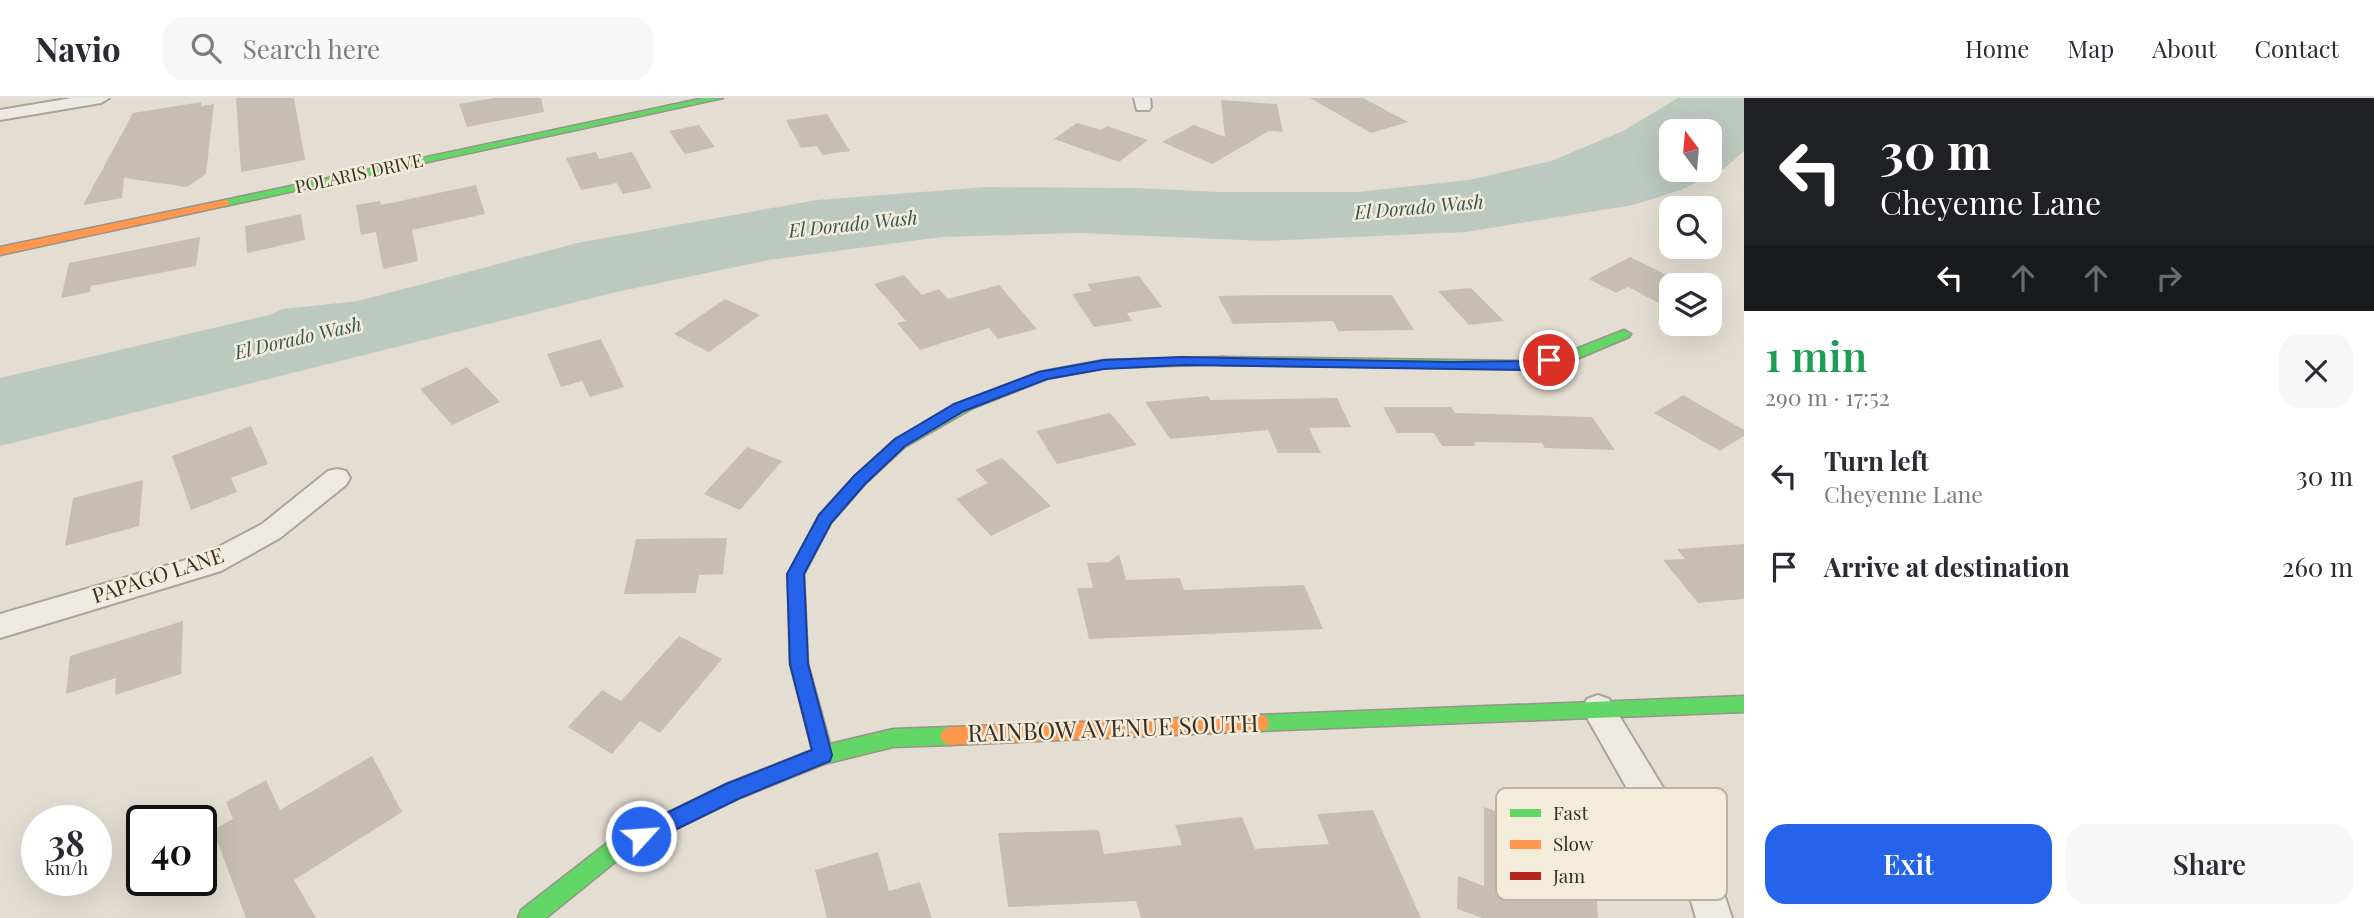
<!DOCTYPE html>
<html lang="en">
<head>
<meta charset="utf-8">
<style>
  :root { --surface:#fff; --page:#f7f7f7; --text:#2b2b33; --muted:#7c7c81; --line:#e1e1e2; --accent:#2563eb }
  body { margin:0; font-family:"Playfair Display",serif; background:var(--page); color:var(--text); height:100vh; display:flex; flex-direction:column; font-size:26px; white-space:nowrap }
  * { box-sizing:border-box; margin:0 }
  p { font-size:23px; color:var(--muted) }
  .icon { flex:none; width:38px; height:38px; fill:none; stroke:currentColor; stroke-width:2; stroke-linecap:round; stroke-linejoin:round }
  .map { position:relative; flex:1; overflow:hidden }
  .side { display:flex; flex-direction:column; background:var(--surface); width:630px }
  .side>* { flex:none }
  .guide { background:#202124; color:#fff; overflow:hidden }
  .needle { width:46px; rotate:344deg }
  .tools { position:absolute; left:1659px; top:21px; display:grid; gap:14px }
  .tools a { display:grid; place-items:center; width:63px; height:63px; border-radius:14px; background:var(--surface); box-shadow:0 7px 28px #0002; font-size:35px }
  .speed { position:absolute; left:21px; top:707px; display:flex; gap:14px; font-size:35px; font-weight:700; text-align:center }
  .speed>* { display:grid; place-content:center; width:91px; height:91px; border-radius:50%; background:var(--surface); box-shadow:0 7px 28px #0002; line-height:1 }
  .speed small { font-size:18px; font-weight:400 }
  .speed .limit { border:4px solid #111; border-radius:10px; background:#fff; color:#111 }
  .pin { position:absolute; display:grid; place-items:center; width:60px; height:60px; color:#fff; margin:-30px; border:4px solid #fff; border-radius:50%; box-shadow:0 2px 7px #0007 }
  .me { position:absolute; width:77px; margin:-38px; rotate:64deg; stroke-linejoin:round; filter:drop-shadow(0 0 5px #0008) }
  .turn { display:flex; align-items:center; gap:24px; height:147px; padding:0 21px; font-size:32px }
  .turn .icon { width:91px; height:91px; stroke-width:2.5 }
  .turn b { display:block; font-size:49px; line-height:60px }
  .lanes { display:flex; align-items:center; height:66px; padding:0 21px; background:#0003; justify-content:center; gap:35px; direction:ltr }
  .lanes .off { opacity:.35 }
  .round { display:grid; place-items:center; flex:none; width:74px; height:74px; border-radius:21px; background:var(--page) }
  .overview { display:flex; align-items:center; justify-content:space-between; height:119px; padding:0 21px }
  h1 { font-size:42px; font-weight:600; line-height:52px; color:#1e9e55 }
  .primary-button { display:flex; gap:14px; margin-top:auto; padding:14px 21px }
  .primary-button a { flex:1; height:80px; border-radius:21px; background:var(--accent); color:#fff; font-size:28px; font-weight:600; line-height:80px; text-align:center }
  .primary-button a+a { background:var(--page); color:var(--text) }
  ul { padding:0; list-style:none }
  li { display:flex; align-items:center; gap:21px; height:91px; padding:0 21px }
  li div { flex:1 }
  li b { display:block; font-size:26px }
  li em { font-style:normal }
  header { display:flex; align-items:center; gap:42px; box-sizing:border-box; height:98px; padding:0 35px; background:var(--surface); border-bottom:2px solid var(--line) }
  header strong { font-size:33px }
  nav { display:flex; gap:38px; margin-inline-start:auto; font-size:24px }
  .search { width:490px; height:63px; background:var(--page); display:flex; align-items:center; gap:18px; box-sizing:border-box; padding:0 24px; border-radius:21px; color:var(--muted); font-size:26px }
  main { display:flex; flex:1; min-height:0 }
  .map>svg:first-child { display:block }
  .water { fill:#bcc9c1; fill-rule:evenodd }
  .building { fill:#c7beb3 }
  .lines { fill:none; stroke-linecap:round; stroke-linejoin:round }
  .street-casing { stroke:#aaa49a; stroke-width:4 }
  .fast-casing { stroke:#99938a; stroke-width:3 }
  .slow-casing { stroke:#99938a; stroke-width:3 }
  .jam-casing { stroke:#99938a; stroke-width:3 }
  .street { fill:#eceae3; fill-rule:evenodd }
  .fast { fill:#63d668; fill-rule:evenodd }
  .slow { fill:#ff974d; fill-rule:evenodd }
  .jam { fill:#b3261e; fill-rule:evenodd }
  .route { fill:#2563eb; stroke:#184099; stroke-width:2 }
  .labels { text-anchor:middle; stroke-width:5; stroke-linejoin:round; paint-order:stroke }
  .far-street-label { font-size:18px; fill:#382e23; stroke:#f3ecda }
  .far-water-label { font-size:19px; font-style:italic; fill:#345655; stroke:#f3ecda }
  .street-label { font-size:21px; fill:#382e23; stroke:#f3ecda }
  .near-street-label { font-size:24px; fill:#382e23; stroke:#f3ecda }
  .key { fill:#f3ecda; stroke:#bbb3a3; stroke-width:2 }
  .key-label { font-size:19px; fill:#382e23 }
</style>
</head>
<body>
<header>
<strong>Navio</strong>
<div class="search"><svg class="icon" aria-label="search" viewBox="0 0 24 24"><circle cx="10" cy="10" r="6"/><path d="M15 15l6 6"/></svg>Search here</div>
<nav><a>Home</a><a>Map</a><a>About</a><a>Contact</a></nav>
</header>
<main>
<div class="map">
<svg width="1744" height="820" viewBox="0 0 1744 820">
  <rect width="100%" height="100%" fill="#e4ded2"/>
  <path class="water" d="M1678 0H1744V53L1724 71 1681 92 1633 107 1466 134 1264 143 1081 135 942 139 769 162 612 195 0 348V280L269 217 283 211 358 203 577 145 817 102 987 89 1137 90 1218 94H1356L1469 82 1551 63 1623 33ZM1671 33H1710V72H1671Z"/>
  <path class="building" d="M236 0H294L305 62 241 74Z
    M494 0H541L544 14 467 29 459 6Z
    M1310 0H1363L1408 24 1371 35Z
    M1221 2 1277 6 1283 34 1269 33 1212 66 1162 44 1194 27 1225 39Z
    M201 4V8L214 6 206 76 187 89 124 80 122 100 83 107 133 15Z
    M827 16 850 53 822 57 817 48 801 50 786 22Z
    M1077 25 1101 32 1107 28 1148 42 1119 64 1054 41Z
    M699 27 715 49 685 56 669 33Z
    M596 54 599 61 632 54 652 90 623 96 617 85 581 92 566 60Z
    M476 87 485 116 412 132 418 163 383 171 376 134 361 137 356 107 380 103 381 107Z
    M301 116 305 142 247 155 245 128Z
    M200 139 196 168 91 188 90 194 61 200 69 165Z
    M1630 159 1671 179V211L1628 189 1616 195 1588 181Z
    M904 177 922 197 939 191 948 201 999 187 1037 231 998 241 989 230 920 252 897 225 906 223 874 186Z
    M1139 178 1162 209 1127 215 1132 223 1094 229 1072 196 1092 193 1087 186Z
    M1471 190 1504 223 1469 227 1438 193Z
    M1266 197H1392L1414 232 1338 233 1333 223 1233 226 1218 198Z
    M725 201 760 217 709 254 674 236Z
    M601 241 624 289 590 299 582 283 561 289 547 256Z
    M467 269 500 304 452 327 420 291Z
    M1683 297 1744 332V338L1720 353 1654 315Z
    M1208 298 1210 302 1337 300 1351 329 1309 330 1321 355H1278L1268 332 1170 341 1145 304Z
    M1383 309H1451L1455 315 1592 319 1615 352 1545 350 1542 345 1474 344 1476 348H1442L1434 335H1397Z
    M1110 315 1137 347 1057 366 1036 333Z
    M251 328 268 366 231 380 237 394 191 412 172 358Z
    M747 349 782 363 740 412 704 396Z
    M1002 360 1051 408 991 438 956 401 988 385 975 372Z
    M143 382 139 428 65 448 73 400Z
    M727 440 723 476 699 477 696 495 624 496 636 441Z
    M1744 446V501L1698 505 1663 462 1685 461 1677 451Z
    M1119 456 1126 482 1180 480 1184 492 1304 487 1323 531 1089 541 1077 490H1093L1087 465 1109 464Z
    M183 523 181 576 115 597 116 580 66 596 70 558Z
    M679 538 722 561 660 635 640 623 612 656 568 629 602 592 621 603Z
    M372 658 402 714 294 782 316 820H246L213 732 233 721 226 704 266 682 280 712Z
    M1484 709 1544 730 1546 773 1596 791 1598 820H1483L1457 811 1458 778 1484 788Z
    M1373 712 1421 820H1141L1136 803 1008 809 998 735 1099 732 1104 756 1182 747 1175 727 1242 719 1255 751 1329 746 1317 716Z
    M878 754 889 793 920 784 932 820H827L815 772Z"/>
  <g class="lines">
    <g class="street-casing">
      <path id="street" d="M72 0H109L101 5 0 22V12Z
        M1134 0H1150L1151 9 1149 12H1137Z
        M337 371 346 373 350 380 346 387 280 440 221 473 0 540V516L203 457 262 426 328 373Z
        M1598 597 1609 601 1720 783 1732 820H1696L1691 803 1582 611 1587 601Z"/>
    </g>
    <g class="fast-casing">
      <path id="fast" d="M704 0H723L225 108 219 105 225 102Z
        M1624 232 1631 236 1629 239 1579 260 1524 271 1223 267 1216 263 1223 259 1524 263 1571 253Z
        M968 302 973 304 975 307 973 310 905 349 865 386 831 425 804 476 808 566 830 646 893 631 950 629 957 632 960 638 957 644 950 647 893 649 824 666 740 700 625 756 546 820H518L521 812 611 742 726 686 812 652 790 566 788 476 819 417 855 378 895 341Z
        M1744 598V614L1260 633 1253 631 1251 625 1253 619 1260 617Z"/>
    </g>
    <g class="slow-casing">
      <path id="slow" d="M225 102 229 103V107L0 157V149Z
        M1260 617 1267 619 1269 625 1267 631 1260 633 950 647 943 644 940 638 943 632 950 629Z"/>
    </g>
    <g class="jam-casing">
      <path id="jam" d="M1223 259 1228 260 1230 263 1228 266 1104 270 1047 281 968 312 961 307 963 304 1039 274 1104 262Z"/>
    </g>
    <use href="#street" class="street"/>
    <use href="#fast" class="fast"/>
    <use href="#slow" class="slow"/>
    <use href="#jam" class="jam"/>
  </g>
  <path class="route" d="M1549 258 1553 259V265L1524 272 1182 267 1104 271 1047 281 964 313 905 348 865 386 831 425 804 476 808 566 832 657 830 663 740 700 648 745 641 748 634 745 631 738 634 731 726 686 812 652 790 566 787 476 819 417 854 378 895 341 954 306 1039 274 1104 262 1182 259 1452 264 1524 263Z"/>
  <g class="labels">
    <g class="far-street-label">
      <text transform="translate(359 76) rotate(-12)" y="6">POLARIS DRIVE</text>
    </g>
    <g class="far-water-label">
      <text transform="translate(1419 109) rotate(-5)" y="7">El Dorado Wash</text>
      <text transform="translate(853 126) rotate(-6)" y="7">El Dorado Wash</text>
      <text transform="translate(298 240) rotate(-13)" y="7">El Dorado Wash</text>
    </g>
    <g class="street-label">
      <text transform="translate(158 478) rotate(-18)" y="7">PAPAGO LANE</text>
    </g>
    <g class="near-street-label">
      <text transform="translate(1113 631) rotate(-2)" y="8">RAINBOW AVENUE SOUTH</text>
    </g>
  </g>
  <rect x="1496" y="690" width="231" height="112" rx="10" class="key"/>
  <rect x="1510" y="711" width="31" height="8" fill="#63d668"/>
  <rect x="1510" y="742" width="31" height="9" fill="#ff974d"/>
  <rect x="1510" y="774" width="31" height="8" fill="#b3261e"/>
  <g class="key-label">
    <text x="1553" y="722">Fast</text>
    <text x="1553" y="753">Slow</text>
    <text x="1553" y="785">Jam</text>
  </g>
</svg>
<div class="tools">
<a><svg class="needle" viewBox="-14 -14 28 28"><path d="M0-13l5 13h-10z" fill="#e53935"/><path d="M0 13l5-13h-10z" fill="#7c7c81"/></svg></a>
<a><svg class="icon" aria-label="search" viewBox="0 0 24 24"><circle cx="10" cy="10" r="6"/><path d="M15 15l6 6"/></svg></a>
<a><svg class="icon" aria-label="layers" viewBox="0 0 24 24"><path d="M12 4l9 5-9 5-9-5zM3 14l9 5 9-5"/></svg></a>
</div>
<div class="speed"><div>38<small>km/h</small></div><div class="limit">40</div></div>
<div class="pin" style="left:1549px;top:262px;background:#d93025"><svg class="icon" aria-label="arrive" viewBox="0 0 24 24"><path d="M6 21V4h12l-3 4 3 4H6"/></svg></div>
<svg class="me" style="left:641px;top:738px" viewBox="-20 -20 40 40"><circle r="17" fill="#2563eb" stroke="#fff" stroke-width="3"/><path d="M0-11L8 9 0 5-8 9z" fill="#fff"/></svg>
</div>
<section class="side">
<div class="guide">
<div class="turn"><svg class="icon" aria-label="left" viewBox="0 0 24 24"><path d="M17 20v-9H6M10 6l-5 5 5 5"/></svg><div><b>30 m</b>Cheyenne Lane</div></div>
<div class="lanes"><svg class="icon" aria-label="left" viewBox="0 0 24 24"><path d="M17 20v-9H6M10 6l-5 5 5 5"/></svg><svg class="icon off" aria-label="ahead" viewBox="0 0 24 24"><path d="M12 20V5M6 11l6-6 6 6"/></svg><svg class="icon off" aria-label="ahead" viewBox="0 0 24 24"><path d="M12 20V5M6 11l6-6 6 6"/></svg><svg class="icon off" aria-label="right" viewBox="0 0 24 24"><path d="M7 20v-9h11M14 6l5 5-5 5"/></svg></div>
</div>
<div class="overview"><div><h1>1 min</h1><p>290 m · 17:52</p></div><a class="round"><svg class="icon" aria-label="close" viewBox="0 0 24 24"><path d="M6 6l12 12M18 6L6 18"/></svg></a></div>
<ul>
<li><svg class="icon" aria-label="left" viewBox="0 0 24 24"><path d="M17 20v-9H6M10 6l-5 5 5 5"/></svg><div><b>Turn left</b><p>Cheyenne Lane</p></div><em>30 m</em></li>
<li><svg class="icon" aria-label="arrive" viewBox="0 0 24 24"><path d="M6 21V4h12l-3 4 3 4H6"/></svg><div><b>Arrive at destination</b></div><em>260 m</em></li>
</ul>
<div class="primary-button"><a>Exit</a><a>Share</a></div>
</section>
</main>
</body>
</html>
